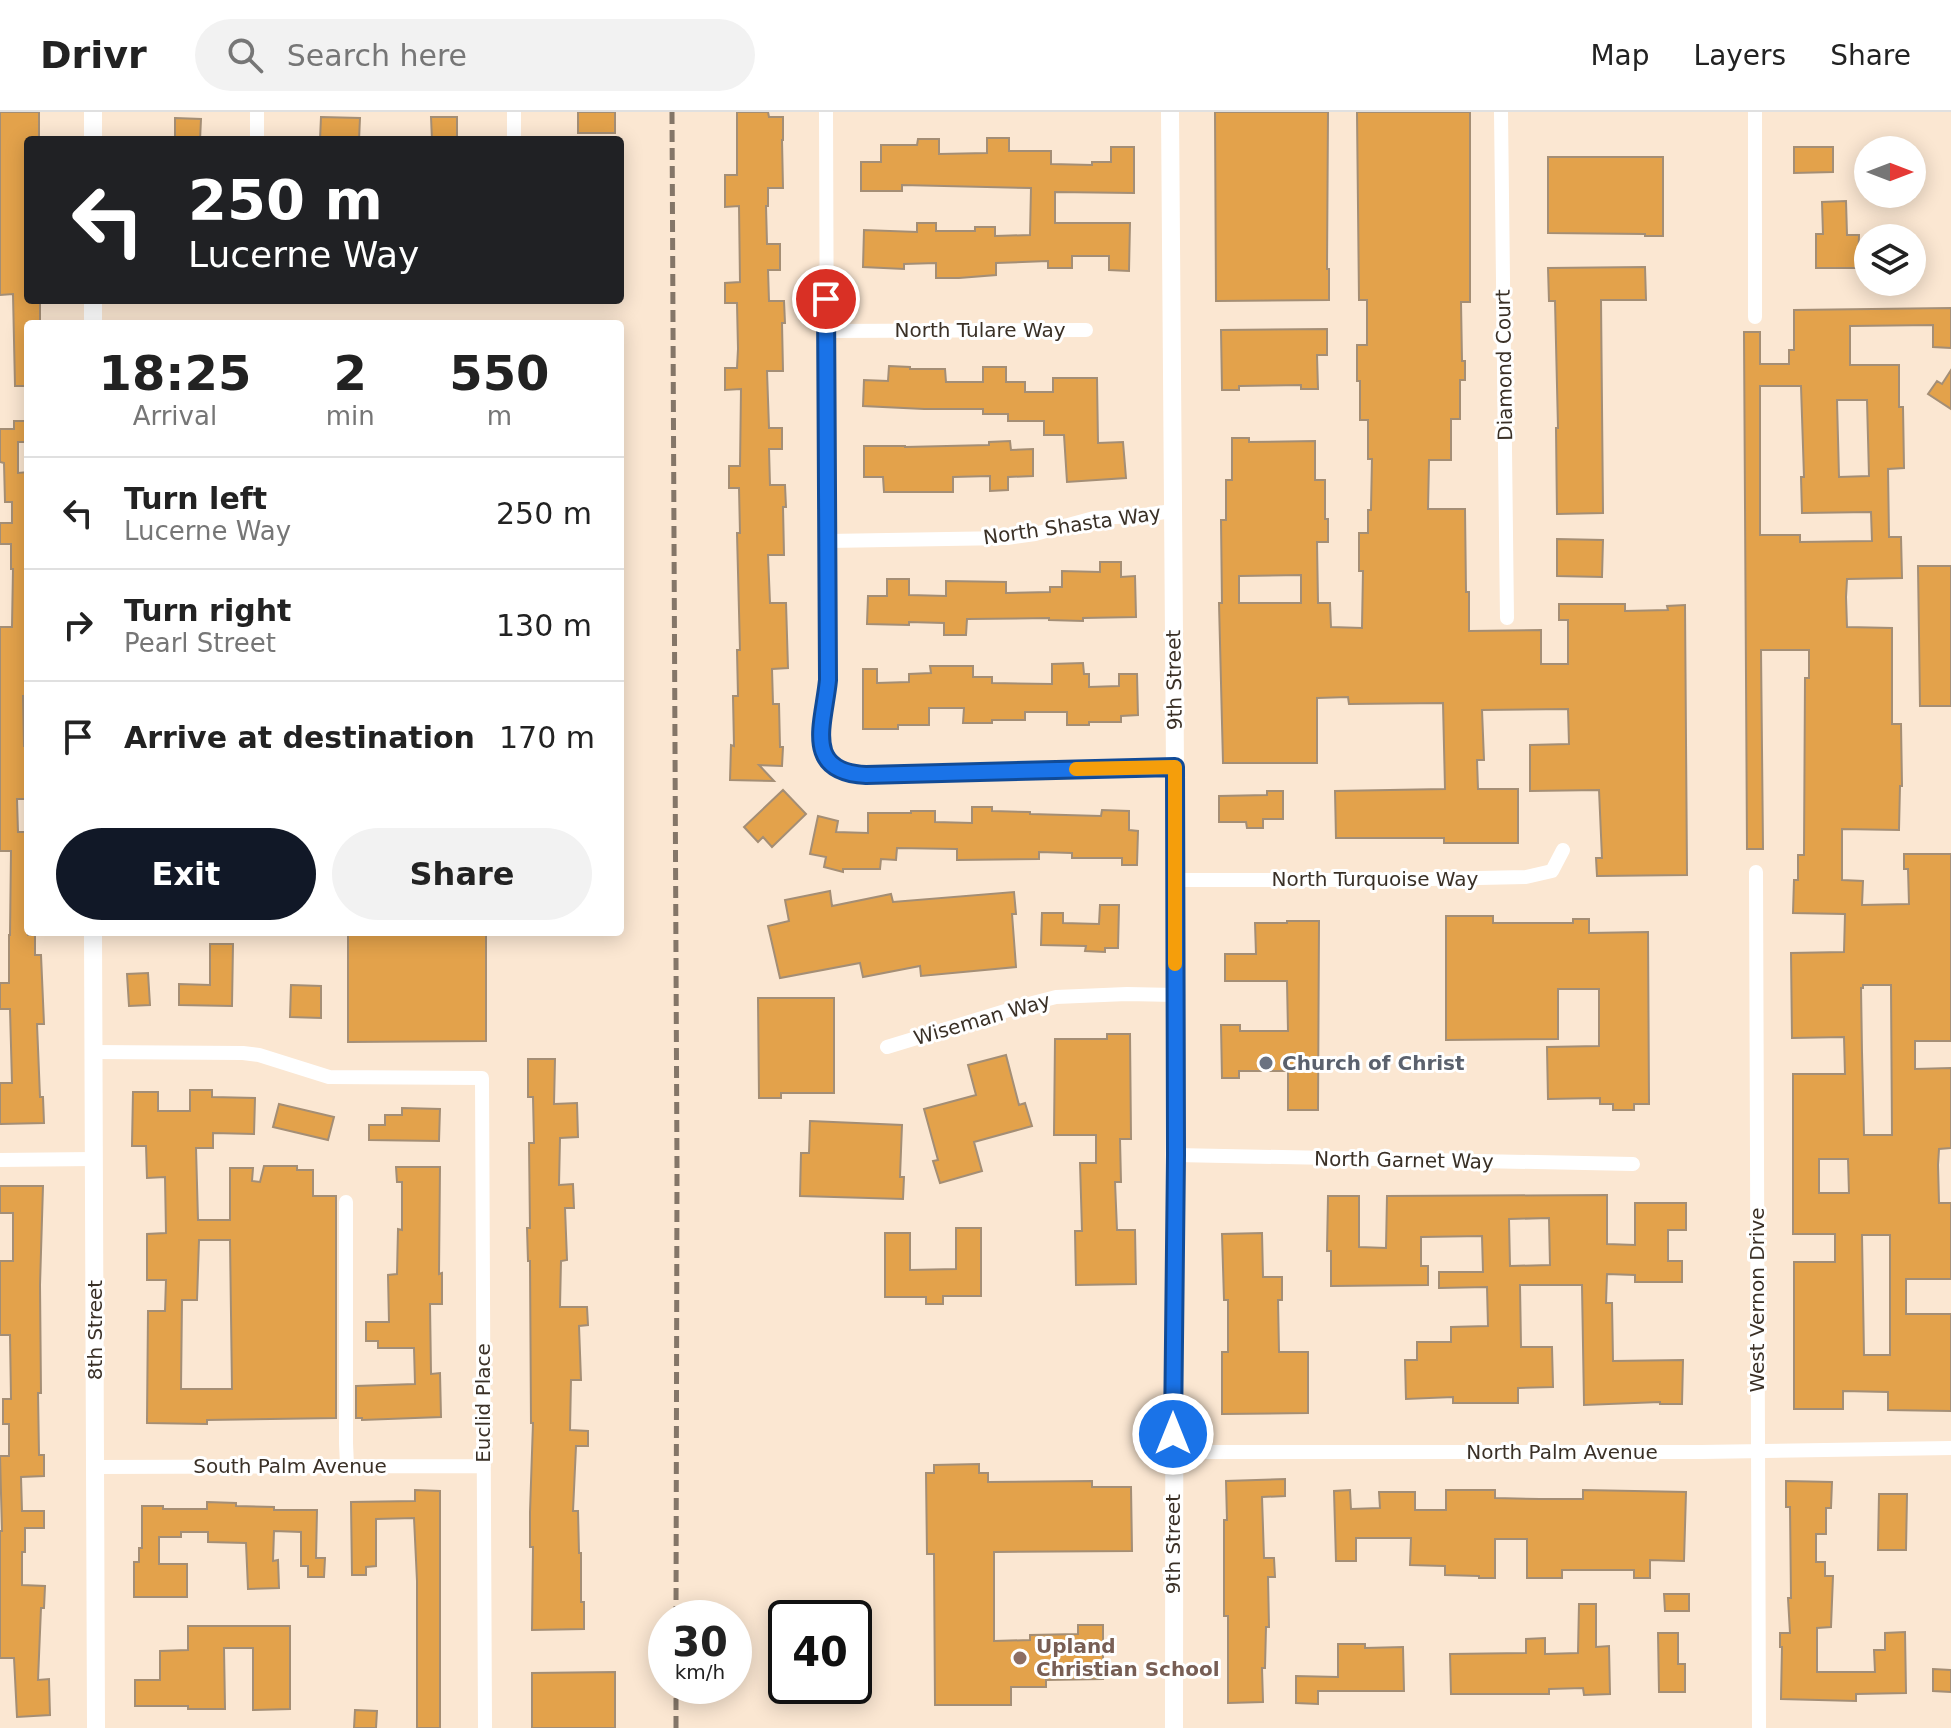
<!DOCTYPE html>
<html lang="en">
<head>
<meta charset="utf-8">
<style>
  :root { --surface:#fff; --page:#f2f2f2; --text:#222; --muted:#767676; --line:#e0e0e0; --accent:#111827 }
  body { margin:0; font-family:"DejaVu Sans",sans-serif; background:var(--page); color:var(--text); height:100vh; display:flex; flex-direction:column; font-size:30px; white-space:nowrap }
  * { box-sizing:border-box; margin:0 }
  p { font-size:26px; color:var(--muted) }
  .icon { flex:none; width:44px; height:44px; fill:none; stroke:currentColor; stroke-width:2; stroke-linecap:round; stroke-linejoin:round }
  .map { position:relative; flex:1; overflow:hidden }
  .side { position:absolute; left:24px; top:208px; width:600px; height:616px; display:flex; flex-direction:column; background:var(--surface); border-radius:8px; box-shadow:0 4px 20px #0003 }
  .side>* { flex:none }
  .banner { position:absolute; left:24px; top:24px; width:600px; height:168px; border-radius:8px; box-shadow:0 4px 20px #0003; background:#202124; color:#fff; overflow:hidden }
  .needle { width:52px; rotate:90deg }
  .fabs { position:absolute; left:1854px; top:24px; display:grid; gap:16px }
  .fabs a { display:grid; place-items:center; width:72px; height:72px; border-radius:50%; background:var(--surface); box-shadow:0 4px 20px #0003; font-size:40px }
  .speed { position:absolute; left:648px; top:1488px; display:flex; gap:16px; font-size:40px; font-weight:700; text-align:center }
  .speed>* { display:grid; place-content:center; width:104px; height:104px; border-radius:50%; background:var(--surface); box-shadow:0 4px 20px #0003; line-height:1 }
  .speed small { font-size:20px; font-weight:400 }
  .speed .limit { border:4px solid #111; border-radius:12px; background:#fff; color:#111 }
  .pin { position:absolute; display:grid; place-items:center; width:68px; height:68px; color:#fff; margin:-34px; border:4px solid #fff; border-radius:50%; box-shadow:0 2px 8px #0007 }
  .me { position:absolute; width:88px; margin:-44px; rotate:0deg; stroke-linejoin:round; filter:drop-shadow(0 0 6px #0008) }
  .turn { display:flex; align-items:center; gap:28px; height:168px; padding:0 32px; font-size:36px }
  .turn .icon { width:104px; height:104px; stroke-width:2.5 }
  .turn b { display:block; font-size:56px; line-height:68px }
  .eta { display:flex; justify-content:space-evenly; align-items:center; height:136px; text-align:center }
  .eta b { font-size:48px; font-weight:800; line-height:56px }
  .primary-button { display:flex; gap:16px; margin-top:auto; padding:16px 32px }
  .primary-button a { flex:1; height:92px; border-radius:48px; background:var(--accent); color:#fff; font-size:32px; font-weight:800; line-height:92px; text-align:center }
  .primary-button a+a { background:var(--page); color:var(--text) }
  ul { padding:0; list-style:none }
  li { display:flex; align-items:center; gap:24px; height:112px; padding:0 32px; border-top:2px solid var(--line) }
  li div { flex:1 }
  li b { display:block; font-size:30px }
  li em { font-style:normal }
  header { display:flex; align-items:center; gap:48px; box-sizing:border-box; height:112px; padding:0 40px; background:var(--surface); border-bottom:2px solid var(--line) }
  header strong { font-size:38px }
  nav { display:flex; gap:44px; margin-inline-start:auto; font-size:28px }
  .search { width:560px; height:72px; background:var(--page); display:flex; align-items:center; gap:20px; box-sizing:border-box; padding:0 28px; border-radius:44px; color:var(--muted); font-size:30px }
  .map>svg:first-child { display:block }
  .building { fill:#e3a24b; stroke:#a48e75; stroke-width:2; fill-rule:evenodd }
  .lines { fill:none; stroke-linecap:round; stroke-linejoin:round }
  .minor { stroke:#fff; stroke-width:14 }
  .tertiary { stroke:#fff; stroke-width:18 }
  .rail { stroke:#847668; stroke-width:5; stroke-dasharray:12 6; stroke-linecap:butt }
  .route-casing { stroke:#114b97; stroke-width:20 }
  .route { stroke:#1a73e8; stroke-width:14 }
  .slow { stroke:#f59e0b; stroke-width:14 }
  .worship-dot { fill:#6b7280; stroke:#fff; stroke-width:3 }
  .education-dot { fill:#8d6e63; stroke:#fff; stroke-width:3 }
  .labels { text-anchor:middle; stroke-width:6; stroke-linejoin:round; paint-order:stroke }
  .street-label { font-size:20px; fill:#3a3026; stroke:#fff }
  .worship-label { font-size:20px; font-weight:bold; fill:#5b616d; stroke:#fff; text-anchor:start }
  .education-label { font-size:20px; font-weight:bold; fill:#785e54; stroke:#fff; text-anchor:start }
</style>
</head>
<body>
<header>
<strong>Drivr</strong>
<div class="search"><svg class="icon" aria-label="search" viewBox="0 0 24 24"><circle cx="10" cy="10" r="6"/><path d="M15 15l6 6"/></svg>Search here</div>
<nav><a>Map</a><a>Layers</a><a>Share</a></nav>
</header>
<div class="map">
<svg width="1951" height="1616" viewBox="0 0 1951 1616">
  <rect width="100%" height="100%" fill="#fbe7d2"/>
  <path class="building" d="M0 0H39V28H28V188H40V212H28V274H15L13 182 0 183Z
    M578 0H615V21H578Z
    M737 0H768L769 5H783V28H782L783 76H768V94H766L767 132H780V158H768L769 189H784L785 211H782L783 259H767L769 316H782V337H769L770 373H785L786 395H783L784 443H768L770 491H786L788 556 772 557 773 592H779L780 635H783L782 654 759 653 774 669 730 668 731 633 734 634 733 584H738L737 538H740L737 421H740L739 376H729V354H740L741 277 725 278V256H737L738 237 737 191H725V171L740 170 739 94 725 95V63H737Z
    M1215 0H1328L1327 157H1329V188L1216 189Z
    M1357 0H1470V190H1461L1462 249H1465V268H1460V307H1451V348H1429L1428 397H1465L1466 480H1469V519L1541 518V552H1568V508H1559V492H1625V499L1668 498 1667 494 1685 493 1687 763 1597 764 1596 746H1602L1599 678 1530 679V633L1569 632 1568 597 1482 598 1484 648H1477L1478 677H1518V731H1444V726H1336L1335 679 1445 677 1443 591 1349 592 1348 585 1317 586V651H1223L1219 491H1222L1221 408H1226V368H1232V326H1249V330L1315 329V368H1325V407H1328V430H1317L1318 491H1330L1331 515 1362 516 1363 459H1359V421H1368V398H1371L1372 347H1368V308H1360V269H1357V233H1367V188H1359ZM1301 463V491H1239V464Z
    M321 5 360 6 359 28H320Z
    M431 5H457V28H432Z
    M175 6 201 7 200 28H175Z
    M987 26H1009V39H1051V52L1092 53V50H1111V35H1134V81L1055 80V111H1130L1129 159 1109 158V144H1072V156H1048V149L996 151V163L959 166H936V151L904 152V157L863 155 864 118 917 120V111H936V119H975V115H995V124L1030 123 1031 76 902 73V79H861V50H881V33H917L918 27H939V42L987 41Z
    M1794 35H1833V60L1794 61Z
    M1548 45H1663V124H1645V122L1548 121Z
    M1846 89 1847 123H1859L1858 156H1816V122H1823L1822 90Z
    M1645 155 1646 188H1601L1603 401 1557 402 1556 316H1558L1555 189H1549L1548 156Z
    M1951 196V236L1933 235V213L1850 214V253H1899V295H1903L1904 356 1888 357 1889 425H1901L1902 466 1847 467 1846 485 1847 515 1892 516V612H1901L1902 674H1900L1899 718 1842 717V768L1863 769 1862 793 1909 792 1908 757H1904V742H1951V929H1915V957L1951 956V1036L1939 1037 1938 1053 1939 1091H1951V1167H1906V1202H1951V1299L1888 1298V1280L1843 1279V1297H1794V1150H1835V1122H1793V962H1845L1844 925 1792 926 1791 841 1844 840 1845 802 1793 801 1794 768H1798V743H1804L1805 566H1809V538H1761L1763 737H1747L1744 220H1760V252H1789V238H1794V198ZM1760 274H1801L1804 365H1801L1802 401 1871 400 1872 429 1800 430V423H1760ZM1837 288H1867L1869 364 1839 365ZM1863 873H1891L1892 1023H1864L1862 940 1861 876H1863ZM1819 1047H1848L1849 1081H1819ZM1862 1123H1890V1243H1864Z
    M1327 217V243H1317L1318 277H1301V273L1239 274V278H1222L1221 218Z
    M889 254 910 255V257H945L946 270H983V255H1006V270H1025V280H1053V266H1097L1098 331 1123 330 1126 366 1067 370 1064 323H1044V309H1008V302H983V297H924L863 294 864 268 888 269Z
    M1951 258V297L1928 282 1937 269 1942 272Z
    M14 309H28V330H18V361L28 360V584H23L24 634H28V687H17L18 720H28V823H35V843H41L44 912H37L40 985H43L44 1011 0 1012V971H12L10 897H0V871H9V823H10L11 739H0V515H12L13 457H11V432H0V411H12V390H5L4 351 0 350V317H14Z
    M1010 329 1011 338 1033 337V364L1008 365V378L990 379V364L953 365V380H884L883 365H864V334H905V335L989 333V330Z
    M1557 427 1603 428 1602 465 1557 464Z
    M1100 450H1121V465L1135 464 1136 505 1083 506V509L1049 508V506L967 507 966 523H944V511L909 510V513L867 512 868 484H887V467H909V483L946 484V469L1006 470V481L1050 480V475H1062V459L1100 460Z
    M1918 454H1951V594H1920Z
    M1083 551 1084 562H1089V575L1119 574V562H1137L1138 603 1121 604V610H1089V613H1067V600H1025V608H992V611H963L964 596H929V613H898V617H863V557H877V571L909 570V562L931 561 930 554H973V565H992V571L1052 572V552Z
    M783 678 806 702 772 735 763 725 758 730 744 715Z
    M1267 679H1283V707H1263V716H1247L1246 710H1219V684L1267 683Z
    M972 695H992V699L1030 700V702L1101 704 1102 698 1129 699V718L1138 719 1137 753H1122V746H1072V741L1039 740V747L957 748V737L897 736 896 748 881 747 880 757H843V760L824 755 826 745 810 742 818 704 838 709 836 720 868 721V701H911V699H935V710L972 711Z
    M830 779 832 794 891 782 893 790 1014 780 1016 802H1012L1016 855 921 864 920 854 863 865 860 851 780 866 768 814 789 809 785 788Z
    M1100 793H1119L1118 836H1105V840L1085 839 1086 834 1041 833 1042 801H1063V811L1099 812Z
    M1446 804H1493V811H1573V807H1589V821L1648 820 1649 992H1634V998H1613V992H1600V986L1548 987 1547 935 1599 934V877H1558V927L1446 928Z
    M1287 809H1319L1318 998H1288V959H1239V966H1222L1221 913H1240V919H1288L1287 869H1225V842H1256L1255 811H1287Z
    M348 820H486V929L348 930Z
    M210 832H233L232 894 179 893V872L210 873Z
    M148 861 150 893 129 894 127 862Z
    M291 873 321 874V906L290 905Z
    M758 886H834V981H781V986H759Z
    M1107 922H1130L1131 1027H1120L1121 1070H1115L1117 1118H1135L1136 1172 1076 1173 1075 1119H1082L1080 1051H1096V1023H1054L1055 927H1107Z
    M1006 943 1019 993 1025 991 1032 1014 974 1030 982 1059 940 1071 933 1049 938 1048 924 997 976 983 968 953Z
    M528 947H555L554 992 577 991 578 1025 560 1026 559 1073 573 1072 574 1096H565L567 1148 561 1149 560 1195H587L588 1213 579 1214 581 1268H571L570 1318 588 1319V1334H576L573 1399H578L579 1441H581V1490H584V1517L532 1518 533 1435H530V1400L533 1311H531L530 1149H528L527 1116H530L529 1031H534L533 985H528Z
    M190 978H212V985L255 986 254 1022 213 1021V1036H196L198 1108H230V1056H253L252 1069 260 1070 264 1054H297V1058H313V1084H336V1306L207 1308V1312L147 1311 148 1199H165L166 1168H147V1122L166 1121 165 1065 147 1066 146 1034H132L133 980H158V999H190ZM199 1128H230L232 1277H181L182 1188H197Z
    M279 992 334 1005 328 1028 273 1015Z
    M402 996 440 997 439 1029 369 1028V1013H385V1003H402Z
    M810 1009 902 1013 900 1065H904L903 1087 800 1084 801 1041H809Z
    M396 1055H440L439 1162 442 1161V1192H430L431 1262 440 1261 441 1305 362 1308V1306H356V1274L415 1272 414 1236H378V1229H366V1210H389L388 1163 397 1162 398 1117 402 1118V1070H397Z
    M0 1074H43L40 1173 41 1281H38L39 1343H44V1364L21 1365 22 1399H44V1416H25V1440H22V1473L45 1474 44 1496H41L38 1568 49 1567 50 1603 17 1605 14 1546H0V1419H2L0 1344H9V1312H3V1287H11L10 1223H0V1149H13V1101H0Z
    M1607 1083V1132L1635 1133V1091H1686V1118H1668V1149H1682V1170H1635V1163L1607 1162 1606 1191H1612L1613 1249 1683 1248 1682 1292H1660V1290L1584 1293 1582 1173H1520L1521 1235H1552L1553 1275 1518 1276V1291H1453V1285L1406 1287 1405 1248H1417V1230H1451V1215L1488 1214 1487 1175 1439 1176V1160H1483L1482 1124 1421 1125V1154H1428V1173L1331 1174V1139H1327L1328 1084H1359V1135L1386 1136 1387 1084ZM1549 1106 1550 1153 1510 1154 1509 1107Z
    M956 1116H981V1184H943V1192H926V1185H885V1121H910V1158L956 1157Z
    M1262 1121 1263 1165H1282V1188H1278L1279 1240H1308V1301L1222 1302V1240H1228V1188H1224L1222 1122Z
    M979 1352V1361H988V1370L1092 1369V1375H1131L1132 1439 994 1440V1529L1030 1528V1523L1078 1522V1513H1103V1567L1046 1568V1575H1011V1593H935L934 1442H927L926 1361H934V1353Z
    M1285 1367V1384L1262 1385 1264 1446H1274L1275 1465H1268L1269 1515H1266L1265 1556H1262L1263 1590 1228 1591V1504H1224V1408H1227L1226 1369Z
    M1786 1369 1832 1370 1831 1396H1826V1422H1816V1450H1825V1464H1833L1831 1515 1817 1516V1560H1875L1874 1538H1885V1521L1905 1520 1906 1581 1856 1582V1589L1781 1587 1782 1535H1780V1521H1790L1788 1486H1791L1790 1395H1786Z
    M415 1378 440 1379V1616H417V1469L414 1406 376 1407V1454L366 1455V1463H352L351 1390 415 1389Z
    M1350 1378 1351 1397 1380 1396 1379 1380H1415V1398H1446V1378H1495V1386L1540 1387H1583V1378L1686 1380 1684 1449 1650 1448V1466H1634V1458H1562V1466H1527V1427H1495V1466H1479V1464L1445 1463V1454L1410 1453 1411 1426H1356V1449H1336L1334 1379Z
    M1879 1382H1907L1906 1438H1878Z
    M207 1390 236 1391V1394L274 1395V1398H317L316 1446H325L324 1465H308V1454H301V1420L274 1419 273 1449 278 1448 279 1476 248 1477 246 1431 208 1430V1420H181V1425H159V1452H187V1485H134V1450H139V1436H142V1394H163V1397H207Z
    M1664 1482H1689V1499H1665Z
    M1579 1492H1596V1535L1609 1534 1610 1582 1584 1583 1583 1576 1549 1577V1582H1451L1450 1542 1526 1541V1527L1545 1526V1542L1578 1541Z
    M188 1514H290V1597L253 1598V1536H224L225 1597H188V1594H135V1568H160V1539L188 1538Z
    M1658 1521H1678V1552H1685V1580H1659Z
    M1338 1532H1365V1536L1403 1535 1404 1579H1318V1592L1296 1591V1564L1338 1565Z
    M1933 1557 1951 1558V1580L1933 1579Z
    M615 1560V1616H532V1561Z
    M355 1598 377 1599 376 1616H354Z"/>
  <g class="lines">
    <path class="minor" d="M257 0V28
      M514 0V28
      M826 0 828 568C825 611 802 659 866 663L1175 655
      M1501 0 1507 506
      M1755 0V205
      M826 219 1086 218
      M828 429 1007 426 1035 422 1094 406 1138 404 1172 399
      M1756 760 1759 1616
      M1174 768H1384L1526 765 1552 759 1563 738
      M887 935 1025 893 1056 885 1127 882 1175 883
      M93 940 243 941 259 943 329 965 482 966 485 1616
      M1176 1043 1633 1052
      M0 1048 93 1047
      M346 1090V1331L347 1354
      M1173 1345 1200 1340H1701L1951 1336
      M96 1355 484 1354"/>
    <path class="tertiary" d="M93 0V28
      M1170 0 1175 655 1174 1616
      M93 188V212
      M93 820 96 1616"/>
    <path class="rail" d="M672 0 677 1058 676 1506
      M676 1616V1574"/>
  </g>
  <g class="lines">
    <g class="route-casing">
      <path id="route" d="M826 187 828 568C824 611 802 660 866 663L1175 655 1176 1043 1173 1322"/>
    </g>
    <use href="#route" class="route"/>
    <path class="slow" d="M1076 657 1175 655V852"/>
  </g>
  <circle class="worship-dot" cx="1266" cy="951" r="8"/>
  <circle class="education-dot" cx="1020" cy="1546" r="8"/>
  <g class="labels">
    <g class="street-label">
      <text x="980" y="225">North Tulare Way</text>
      <text transform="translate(1504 253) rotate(-91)" y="7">Diamond Court</text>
      <text transform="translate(1072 413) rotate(-8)" y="7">North Shasta Way</text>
      <text transform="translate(1174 568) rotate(-91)" y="7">9th Street</text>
      <text x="1375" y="774">North Turquoise Way</text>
      <text transform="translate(982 907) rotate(-16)" y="7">Wiseman Way</text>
      <text transform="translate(1404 1048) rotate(1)" y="7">North Garnet Way</text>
      <text transform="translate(1757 1188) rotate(-90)" y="7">West Vernon Drive</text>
      <text transform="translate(95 1218) rotate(-90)" y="7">8th Street</text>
      <text transform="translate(483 1291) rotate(-90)" y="7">Euclid Place</text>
      <text x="1562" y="1347">North Palm Avenue</text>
      <text x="290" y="1361">South Palm Avenue</text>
      <text transform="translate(1173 1432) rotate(-90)" y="7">9th Street</text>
    </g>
    <g class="worship-label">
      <text x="1282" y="958">Church of Christ</text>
    </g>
    <g class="education-label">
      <text x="1036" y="1541">Upland<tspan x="1036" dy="23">Christian School</tspan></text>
    </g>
  </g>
</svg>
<div class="fabs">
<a><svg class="needle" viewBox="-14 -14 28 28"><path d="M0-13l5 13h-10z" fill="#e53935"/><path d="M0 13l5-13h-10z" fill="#767676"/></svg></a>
<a><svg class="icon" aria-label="layers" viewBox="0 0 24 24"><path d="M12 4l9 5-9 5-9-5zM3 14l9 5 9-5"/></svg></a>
</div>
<div class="speed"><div>30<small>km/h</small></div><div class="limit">40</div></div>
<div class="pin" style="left:826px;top:187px;background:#d93025"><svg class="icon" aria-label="arrive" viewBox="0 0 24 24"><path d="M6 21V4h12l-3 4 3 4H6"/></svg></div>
<svg class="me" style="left:1173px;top:1322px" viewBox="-20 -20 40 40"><circle r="17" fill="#1a73e8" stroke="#fff" stroke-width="3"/><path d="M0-11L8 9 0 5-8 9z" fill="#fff"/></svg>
<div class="banner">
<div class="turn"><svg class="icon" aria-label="left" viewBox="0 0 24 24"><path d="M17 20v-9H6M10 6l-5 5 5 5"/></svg><div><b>250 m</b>Lucerne Way</div></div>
</div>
<section class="side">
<div class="eta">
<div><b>18:25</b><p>Arrival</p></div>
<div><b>2</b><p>min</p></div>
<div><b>550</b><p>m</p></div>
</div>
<ul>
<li><svg class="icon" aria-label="left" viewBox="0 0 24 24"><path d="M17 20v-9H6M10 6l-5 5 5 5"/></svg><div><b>Turn left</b><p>Lucerne Way</p></div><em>250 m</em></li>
<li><svg class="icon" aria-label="right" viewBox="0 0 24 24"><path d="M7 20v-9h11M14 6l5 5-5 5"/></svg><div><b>Turn right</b><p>Pearl Street</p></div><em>130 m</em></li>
<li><svg class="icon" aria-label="arrive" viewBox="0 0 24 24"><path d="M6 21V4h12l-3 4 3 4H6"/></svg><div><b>Arrive at destination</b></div><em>170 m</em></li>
</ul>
<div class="primary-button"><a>Exit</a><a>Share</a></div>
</section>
</div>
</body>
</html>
